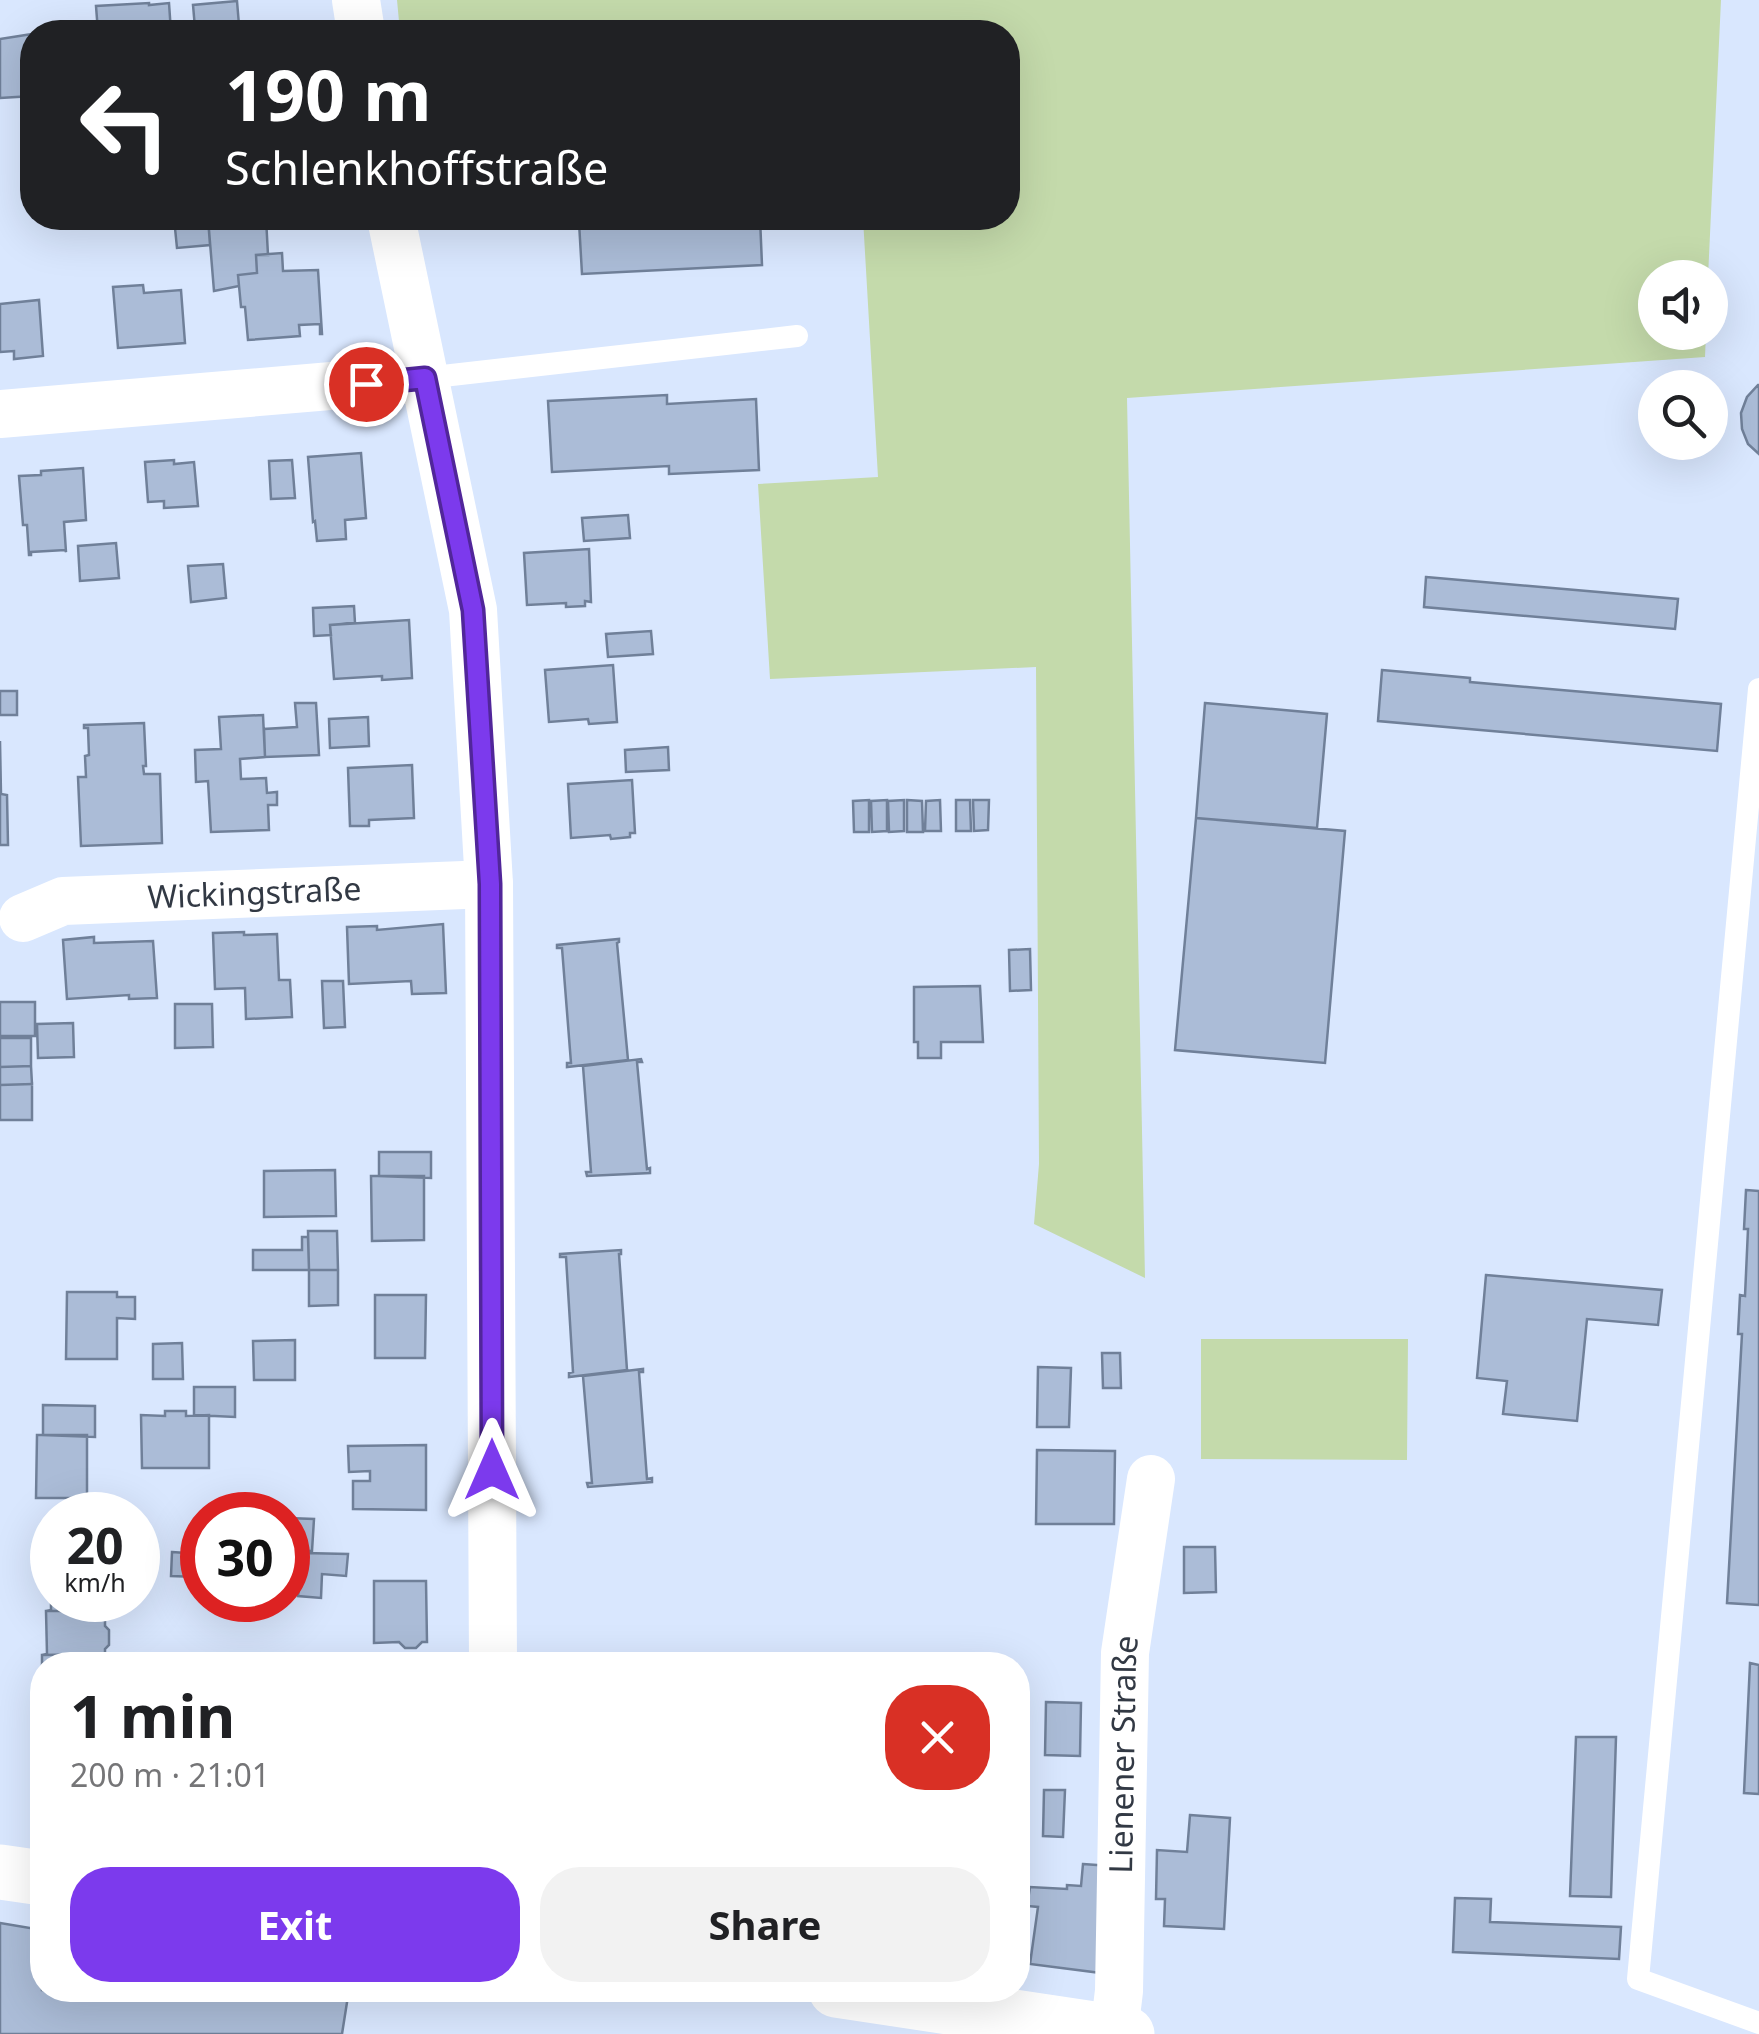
<!DOCTYPE html>
<html lang="en">
<head>
<meta charset="utf-8">
<style>
  :root { --surface:#fff; --page:#f2f2f2; --text:#202124; --muted:#757577; --accent:#7c3aed }
  body { margin:0; font-family:"Noto Sans",sans-serif; background:var(--page); color:var(--text); height:100vh; display:flex; flex-direction:column; font-size:38px; white-space:nowrap }
  * { box-sizing:border-box; margin:0 }
  p { font-size:32px; color:var(--muted) }
  .icon { flex:none; width:55px; height:55px; fill:none; stroke:currentColor; stroke-width:2; stroke-linecap:round; stroke-linejoin:round }
  .map { position:relative; flex:1; overflow:hidden }
  .side { position:absolute; left:30px; top:1652px; width:1000px; height:350px; display:flex; flex-direction:column; background:var(--surface); border-radius:40px; box-shadow:0 10px 40px #0002 }
  .side>* { flex:none }
  .top-card { position:absolute; left:20px; top:20px; width:1000px; height:210px; border-radius:40px; box-shadow:0 10px 40px #0002; background:#202124; color:#fff; overflow:hidden }
  .controls { position:absolute; left:1638px; top:260px; display:grid; gap:20px }
  .controls a { display:grid; place-items:center; width:90px; height:90px; border-radius:50%; background:var(--surface); box-shadow:0 10px 40px #0002; font-size:50px }
  .speed { position:absolute; left:30px; top:1492px; display:flex; gap:20px; font-size:50px; font-weight:700; text-align:center }
  .speed>* { display:grid; place-content:center; width:130px; height:130px; border-radius:50%; background:var(--surface); box-shadow:0 10px 40px #0002; line-height:1 }
  .speed small { font-size:25px; font-weight:400 }
  .speed .limit { border:15px solid #d22; background:#fff; color:#111 }
  .pin { position:absolute; display:grid; place-items:center; width:85px; height:85px; color:#fff; margin:-42px; border:5px solid #fff; border-radius:50%; box-shadow:0 2px 10px #0007 }
  .me { position:absolute; width:110px; margin:-55px; rotate:0deg; stroke-linejoin:round; filter:drop-shadow(0 0 8px #0008) }
  .turn { display:flex; align-items:center; gap:35px; height:210px; padding:0 40px; font-size:45px }
  .turn .icon { width:130px; height:130px; stroke-width:2.5 }
  .turn b { display:block; font-size:70px; line-height:85px }
  .round { display:grid; place-items:center; flex:none; width:105px; height:105px; border-radius:40px; background:var(--page) }
  .head { display:flex; align-items:center; justify-content:space-between; height:170px; padding:0 40px }
  h1 { font-size:60px; font-weight:700; line-height:75px }
  .button { display:flex; gap:20px; margin-top:auto; padding:20px 40px }
  .button a { flex:1; height:115px; border-radius:40px; background:var(--accent); color:#fff; font-size:40px; font-weight:700; line-height:115px; text-align:center }
  .button a+a { background:var(--page); color:var(--text) }
  .map>svg:first-child { display:block }
  .green { fill:#c4daab }
  .building { fill:#abbcd7; stroke:#708099; stroke-width:2.5 }
  .lines { fill:none; stroke-linecap:round; stroke-linejoin:round }
  .service { stroke:#fff; stroke-width:22 }
  .minor { stroke:#fff; stroke-width:48 }
  .tertiary { stroke:#fff; stroke-width:55 }
  .route-casing { stroke:#51269a; stroke-width:25 }
  .route { stroke:#7c3aed; stroke-width:18 }
  .labels { text-anchor:middle; stroke-width:8; stroke-linejoin:round; paint-order:stroke }
  .street-label { font-size:32px; fill:#323944; stroke:#f0f3f9 }
</style>
</head>
<body>
<div class="map">
<svg width="1759" height="2034" viewBox="0 0 1759 2034">
  <rect width="100%" height="100%" fill="#d9e7fe"/>
  <path class="green" d="M397 0H1721L1708 277 1655 278V332L1706 333 1705 357 1127 398 1145 1278 1034 1224 1039 1164 1036 667 770 679 758 484 878 477 863 218H1008V32H400Z
    M1201 1339H1408L1407 1460 1201 1459Z"/>
  <path class="building" d="M237 1 239 25 195 28 193 5Z
    M149 3V5L169 3 171 32H98L96 6Z
    M298 23 300 32H251Z
    M32 34V96L0 98V39Z
    M174 218H208L210 245 177 248Z
    M208 218H266L268 255H256L257 273 238 275 239 286 214 291Z
    M669 218H760L762 265 582 274 579 222Z
    M282 253 283 271 318 270 322 334H320V324L299 325 300 336 248 340 245 307H241L238 275 257 273 256 255Z
    M143 285 144 293 181 290 185 343 118 348 113 287Z
    M39 300 43 356 14 359V351L0 352V304Z
    M1758 385H1759V454L1748 444 1742 429 1741 413 1747 397Z
    M667 395V404L756 399 759 470 669 474V466L552 472 548 401Z
    M361 453 366 518 345 520 346 539 317 541 315 521 313 522 308 457Z
    M174 460V464L194 462 198 506 164 508V501L148 502 145 462Z
    M292 460 295 498 271 499 269 461Z
    M83 468 86 520 64 522 66 552 65 550 31 552V555H29L27 525H23L19 476 41 475V471Z
    M628 515 630 538 584 541 582 518Z
    M116 543 119 578 80 581 78 546Z
    M589 549 591 602 585 601V606L566 607V603L527 605 524 553Z
    M223 564 226 598 191 602 188 566Z
    M1426 577 1678 599 1675 629 1424 607Z
    M354 606 355 623 330 625 331 635 314 636 313 608Z
    M409 620 412 678 382 680V676L334 679 330 625Z
    M651 631 653 654 608 657 606 634Z
    M613 665 617 722 589 724 588 719 549 722 545 670Z
    M1382 670 1470 678V682L1721 704 1717 751 1378 721Z
    M0 691H17V715H0Z
    M295 703H316L319 755 265 757 264 729 297 727Z
    M1205 703 1327 714 1317 828 1196 818Z
    M263 715 265 757 240 759 241 779 266 778 267 793 277 792V805H268L269 830 211 832 208 781 196 782 195 750 221 749 219 717Z
    M368 717 369 746 330 748 329 719Z
    M144 723 146 766H143L144 774H160L162 843 81 846 78 777H86L85 756 89 755 88 728H84V725Z
    M0 741 1 794 7 795 8 845H0Z
    M668 747 669 770 626 772 625 750Z
    M412 765 414 818 369 820V826H350L348 768Z
    M632 780 635 833H630V837L611 839 610 835 571 838 568 784Z
    M869 800V832H854L853 801Z
    M887 800V831L872 832 871 801Z
    M904 800V831L889 832 888 801Z
    M907 800 922 801 923 832H907Z
    M940 800 941 831H925L926 801Z
    M956 800H970L971 831H956Z
    M973 800H989L988 830 974 831Z
    M1196 818 1345 831 1325 1063 1175 1050Z
    M443 924 446 993 412 994 411 981 349 984 347 927 377 926V930Z
    M244 932V935L277 934 279 980H290L292 1017 246 1019 245 988 215 989 213 933Z
    M94 937V943L153 941 157 998 129 999V995L67 999 63 940Z
    M619 939V942L617 943 628 1060 567 1067V1063H571L562 948H557V945Z
    M1030 949 1031 990 1010 991 1009 950Z
    M322 981H343L345 1027 324 1028Z
    M980 986 983 1042H941V1058H918V1042H914V987Z
    M0 1002H35V1036H0Z
    M175 1004H212L213 1047 175 1048Z
    M73 1023 74 1057 38 1058 37 1024Z
    M0 1038H31V1066L0 1067Z
    M641 1059 642 1062H637L647 1169 650 1168V1173L587 1176 586 1172H591L583 1066Z
    M31 1066 32 1084 0 1085V1067Z
    M32 1084V1120H0V1085Z
    M379 1152H431V1178L379 1176Z
    M335 1170 336 1216 264 1217V1171Z
    M371 1176H424V1240L372 1241Z
    M1746 1190 1759 1191V1605L1727 1603 1742 1334H1738L1740 1295 1745 1296 1748 1229H1744Z
    M308 1231H337L338 1270H309Z
    M302 1237H308L309 1270H253V1250H302Z
    M621 1250V1254H619L627 1370 569 1377V1373L573 1372 566 1257H560V1254Z
    M309 1270H338V1305L309 1306Z
    M1486 1275 1662 1290 1658 1325 1587 1319 1577 1421 1503 1414 1507 1381 1477 1378Z
    M67 1292H117V1297H135V1319L117 1318V1359H66Z
    M375 1295H426L425 1358H375Z
    M295 1340V1380H254L253 1341Z
    M182 1343 183 1379H153V1344Z
    M1102 1353H1120L1121 1388H1103Z
    M1038 1367 1071 1368 1069 1427H1037Z
    M643 1369V1372H639L647 1479 652 1478V1482L588 1487 587 1483H592L583 1376Z
    M194 1387H235V1417L194 1415Z
    M43 1405 95 1406V1437L43 1435Z
    M165 1411H186V1416L209 1415V1468H142L141 1415 165 1416Z
    M37 1435H87V1498H36Z
    M426 1445V1510L353 1509V1481H370V1471L349 1472 348 1446Z
    M1037 1450 1115 1451 1114 1524H1036Z
    M288 1518 314 1519 312 1551 288 1550Z
    M42 1535H52L51 1566H42Z
    M1184 1547H1215L1216 1592 1184 1593Z
    M172 1552 200 1554 198 1577 171 1576Z
    M304 1553 348 1554 346 1576 322 1574 321 1598 298 1596Z
    M51 1564H52V1600H113L109 1605V1611H46L51 1610Z
    M374 1581H426L427 1642H422L416 1648H405L399 1642 374 1643Z
    M46 1611H109L105 1612V1626L109 1630V1645L105 1649V1654L42 1655 47 1654Z
    M105 1654 100 1656V1660L105 1665H42V1701V1655Z
    M1750 1663 1759 1665V1794L1744 1793Z
    M1046 1702 1081 1703 1080 1756 1045 1755Z
    M1576 1737H1616L1611 1897 1570 1896Z
    M1044 1790H1065L1063 1837 1043 1836Z
    M1190 1815 1230 1818 1224 1929 1164 1926 1165 1899H1156L1157 1850 1187 1852Z
    M1083 1864 1110 1866 1101 1973 1030 1964 1038 1907 1027 1906 1030 1887 1067 1889V1885L1081 1886Z
    M1455 1898 1491 1899 1490 1922 1621 1927 1619 1959 1453 1952Z
    M0 1923 42 1930V1990H306L348 1996 342 2034H0Z"/>
  <g class="lines">
    <path class="service" d="M425 378 797 336
      M1759 689 1638 1979 1759 2023"/>
    <g class="minor">
      <path d="M356 0 361 32"/>
      <path d="M391 218 473 610 489 884 493 1665"/>
      <path d="M0 414 425 378"/>
      <path id="s1" d="M23 918 63 901 489 884"/>
      <path id="s2" d="M1114 2032 1119 1991 1125 1653 1151 1479"/>
    </g>
    <path class="tertiary" d="M0 1872 42 1878
      M836 1990 1127 2034"/>
  </g>
  <g class="lines">
    <g class="route-casing">
      <path id="route" d="M366 384 425 378 473 610 490 884 492 1470"/>
    </g>
    <use href="#route" class="route"/>
  </g>
  <g class="labels">
    <g class="street-label">
      <text dy="11" stroke="none"><textPath href="#s1" startOffset="235">Wickingstraße</textPath></text>
      <text dy="11" stroke="none"><textPath href="#s2" startOffset="278">Lienener Straße</textPath></text>
    </g>
  </g>
</svg>
<div class="controls">
<a><svg class="icon" aria-label="sound" viewBox="0 0 24 24"><path d="M4 9h4l5-4v14l-5-4H4zM17 9q2 3 0 6"/></svg></a>
<a><svg class="icon" aria-label="search" viewBox="0 0 24 24"><circle cx="10" cy="10" r="6"/><path d="M15 15l6 6"/></svg></a>
</div>
<div class="speed"><div>20<small>km/h</small></div><div class="limit">30</div></div>
<div class="pin" style="left:366px;top:384px;background:#d93025"><svg class="icon" aria-label="arrive" viewBox="0 0 24 24"><path d="M6 21V4h12l-3 4 3 4H6"/></svg></div>
<svg class="me" style="left:492px;top:1470px" viewBox="-20 -20 40 40"><path d="M0-17L14 15 0 8-14 15z" fill="#7c3aed" stroke="#fff" stroke-width="4"/></svg>
<div class="top-card">
<div class="turn"><svg class="icon" aria-label="left" viewBox="0 0 24 24"><path d="M17 20v-9H6M10 6l-5 5 5 5"/></svg><div><b>190 m</b>Schlenkhoffstraße</div></div>
</div>
<section class="side">
<div class="head"><div><h1>1 min</h1><p>200 m · 21:01</p></div><a class="round" style="background:#d93025;color:#fff"><svg class="icon" aria-label="close" viewBox="0 0 24 24"><path d="M6 6l12 12M18 6L6 18"/></svg></a></div>
<div class="button"><a>Exit</a><a>Share</a></div>
</section>
</div>
</body>
</html>
